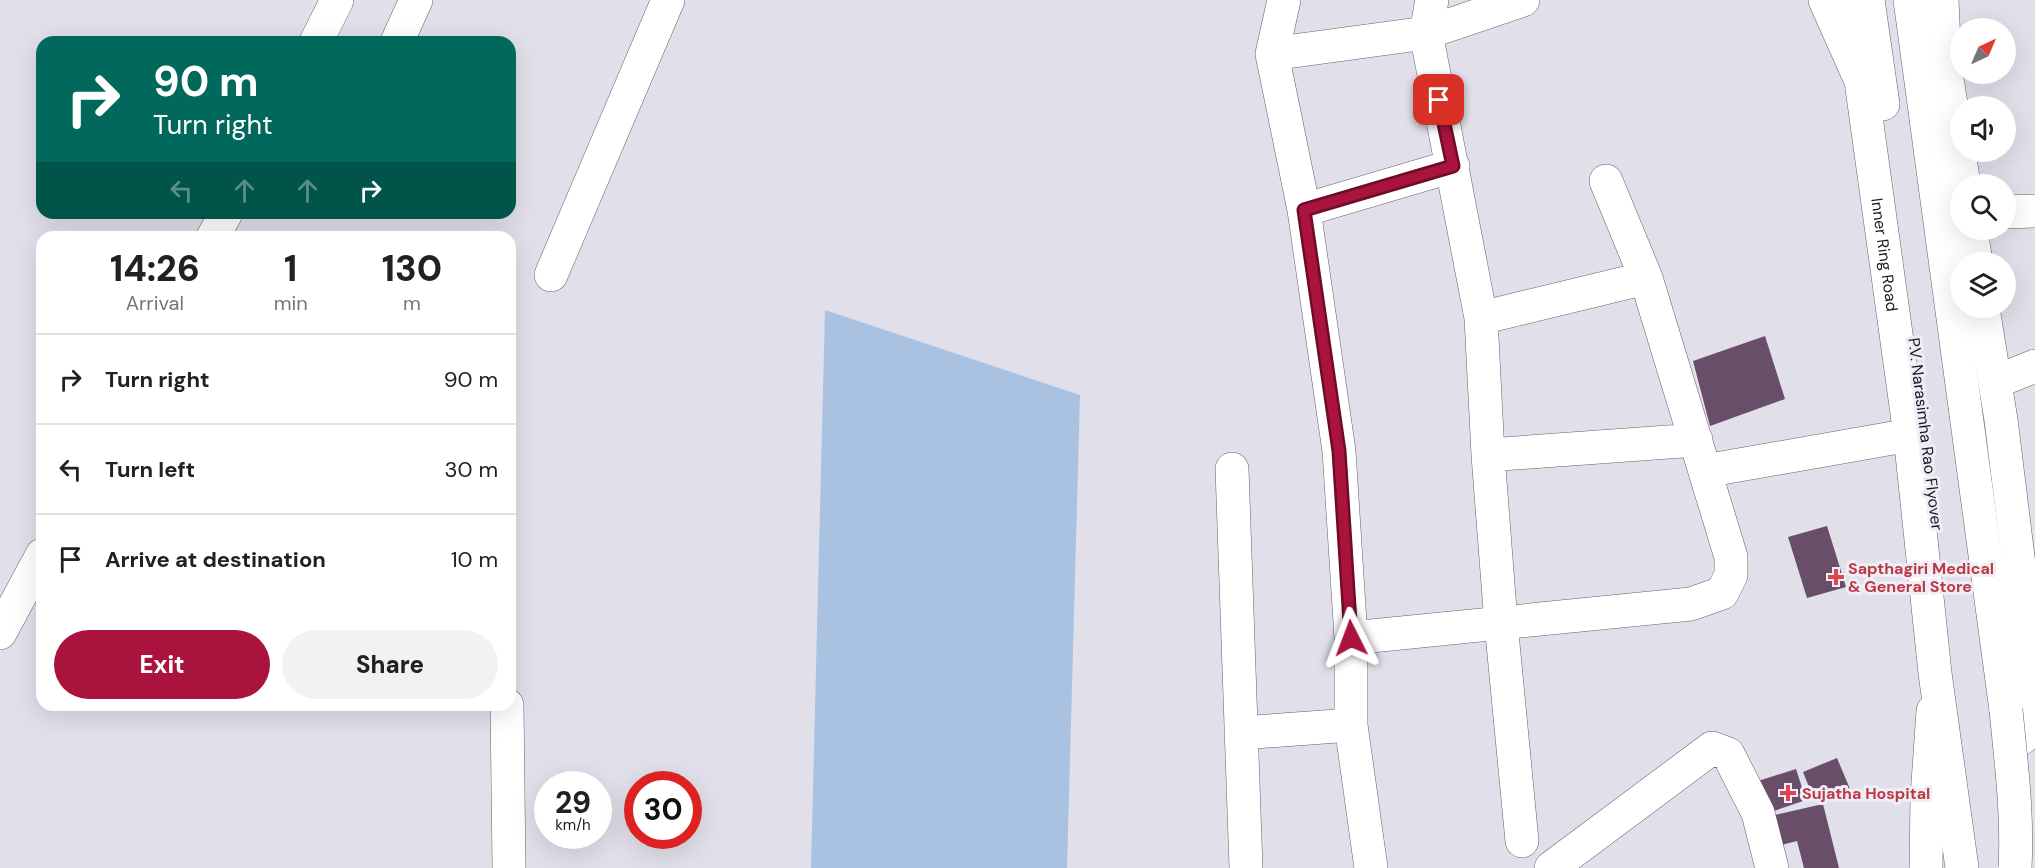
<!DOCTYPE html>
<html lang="en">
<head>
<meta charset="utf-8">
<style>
  :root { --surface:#fff; --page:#f2f2f2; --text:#202124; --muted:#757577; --line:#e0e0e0; --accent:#a9133e }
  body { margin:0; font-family:"DM Sans",sans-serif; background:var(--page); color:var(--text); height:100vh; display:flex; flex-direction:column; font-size:22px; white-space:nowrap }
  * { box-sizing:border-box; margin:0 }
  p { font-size:20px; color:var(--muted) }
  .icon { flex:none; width:33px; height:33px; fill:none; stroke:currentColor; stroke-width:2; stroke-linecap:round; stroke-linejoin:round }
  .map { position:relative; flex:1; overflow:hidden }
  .drawer { position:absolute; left:36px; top:231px; width:480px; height:480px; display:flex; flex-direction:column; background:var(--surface); border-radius:18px; box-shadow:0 6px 24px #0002 }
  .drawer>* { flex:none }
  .hud { position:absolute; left:36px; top:36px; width:480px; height:183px; border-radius:18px; box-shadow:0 6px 24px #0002; background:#00695c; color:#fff; overflow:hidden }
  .needle { width:39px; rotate:44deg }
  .fabs { position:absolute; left:1950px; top:18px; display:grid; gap:12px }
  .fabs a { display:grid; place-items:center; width:66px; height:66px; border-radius:50%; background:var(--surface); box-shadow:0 6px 24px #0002; font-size:30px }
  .speed { position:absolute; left:534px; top:771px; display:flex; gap:12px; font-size:30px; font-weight:700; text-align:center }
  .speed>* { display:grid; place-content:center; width:78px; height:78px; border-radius:50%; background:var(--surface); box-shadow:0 6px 24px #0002; line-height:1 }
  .speed small { font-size:15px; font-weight:400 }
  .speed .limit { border:9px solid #d22; background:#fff; color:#111 }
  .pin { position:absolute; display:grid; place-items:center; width:51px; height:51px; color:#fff; margin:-26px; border-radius:12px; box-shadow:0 3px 9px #0006 }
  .me { position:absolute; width:66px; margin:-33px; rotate:357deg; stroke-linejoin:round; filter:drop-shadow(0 0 4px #0008) }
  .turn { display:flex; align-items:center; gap:21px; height:126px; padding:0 18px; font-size:27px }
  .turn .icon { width:78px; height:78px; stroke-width:2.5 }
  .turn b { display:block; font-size:42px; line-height:51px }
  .lanes { display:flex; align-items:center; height:57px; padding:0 18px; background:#0003; justify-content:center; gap:30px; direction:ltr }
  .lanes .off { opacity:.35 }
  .eta { display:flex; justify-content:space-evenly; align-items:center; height:102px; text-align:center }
  .eta b { font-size:36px; font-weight:800; line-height:42px }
  .action { display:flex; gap:12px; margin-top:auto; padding:12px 18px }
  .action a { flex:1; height:69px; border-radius:36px; background:var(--accent); color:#fff; font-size:24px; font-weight:800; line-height:69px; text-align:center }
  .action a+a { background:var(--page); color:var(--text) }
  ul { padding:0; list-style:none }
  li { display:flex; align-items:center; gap:18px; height:90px; padding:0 18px; border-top:2px solid var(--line) }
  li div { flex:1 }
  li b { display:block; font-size:22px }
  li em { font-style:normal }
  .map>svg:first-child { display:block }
  .water { fill:#aac2e2 }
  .building { fill:#684e69 }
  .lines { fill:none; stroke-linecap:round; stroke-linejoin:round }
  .minor-casing { stroke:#63616b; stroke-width:34 }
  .major-casing { stroke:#63616b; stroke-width:34 }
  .highway-casing { stroke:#63616b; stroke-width:34 }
  .minor { stroke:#fff; stroke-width:33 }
  .major { stroke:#fff; stroke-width:33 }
  .highway { stroke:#fff; stroke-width:33 }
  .highway-bridge-casing { stroke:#63616b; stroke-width:34; stroke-linecap:butt }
  .highway-bridge { stroke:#fff; stroke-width:33 }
  .route-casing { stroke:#6e0c28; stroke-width:15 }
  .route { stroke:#a9133e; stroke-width:10 }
  .health-dot { fill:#e0444e; stroke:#eeedf8; stroke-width:2 }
  .labels { text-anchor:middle; stroke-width:6; stroke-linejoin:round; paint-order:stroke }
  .street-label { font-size:16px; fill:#1b1a1e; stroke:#eeedf8 }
  .health-label { font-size:16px; font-weight:bold; fill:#be3a42; stroke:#eeedf8; text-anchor:start }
</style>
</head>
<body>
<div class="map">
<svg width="2035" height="868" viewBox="0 0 2035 868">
  <rect width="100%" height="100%" fill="#e1dfea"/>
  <path class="water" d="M825 310 1080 395 1067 868H811Z"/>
  <path class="building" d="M1765 336 1785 399 1710 426 1693 361Z
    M1827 526 1846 587 1807 598 1788 537Z
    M1837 758 1850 789 1815 802 1803 772Z
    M1796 769 1806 800 1768 813 1758 781Z
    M1823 804 1839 868H1804L1797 841 1769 848 1762 818Z"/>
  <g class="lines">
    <g class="minor-casing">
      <path id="minor" d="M1284 0 1272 54 1304 210 1339 451 1351 638V725L1371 868
        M1432 0 1426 33 1481 318 1488 455 1501 623 1522 841
        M316 42 337 0
        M397 42 416 0
        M1272 54 1426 33 1523 0
        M1304 210 1453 166
        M2006 212 2035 211
        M213 237 226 213
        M551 275 668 0
        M1481 318 1646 278
        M1995 382 2035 366
        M1488 455 1696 440
        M1232 469 1246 868
        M1705 471 1910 435
        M0 633 42 555
        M1351 638 1691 604 1722 593 1731 575V557L1646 278 1606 181
        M507 705 509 868
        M1241 733 1351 725
        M1551 868 1712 748 1728 754 1758 813 1772 868"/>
    </g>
    <g class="major-casing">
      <path id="major" d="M1849 0 1858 64
        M1926 868 1927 797 1933 711"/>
    </g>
    <g class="highway-casing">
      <g id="highway">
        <path id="s1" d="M1825 0 1861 81 1910 435 1935 673 1962 868"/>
        <path d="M1868 0 1883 104"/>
        <path d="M1910 0 2006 710"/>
        <path d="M1942 0 1945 67 1964 184"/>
        <path d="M1971 230 1976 262"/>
        <path d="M1983 308 2001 420 2031 662 2022 738"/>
      </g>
    </g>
    <use href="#minor" class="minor"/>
    <use href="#major" class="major"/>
    <use href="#highway" class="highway"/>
    <g class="highway-bridge-casing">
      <path id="highway-bridge" d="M2006 710C2011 762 2018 815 2015 868"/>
    </g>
    <use href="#highway-bridge" class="highway-bridge"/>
  </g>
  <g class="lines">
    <g class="route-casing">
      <path id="route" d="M1351 638 1339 451 1304 210 1453 166 1439 100"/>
    </g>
    <use href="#route" class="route"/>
  </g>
  <g class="health-dot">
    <path d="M1833 568h6v6h6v6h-6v6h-6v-6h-6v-6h6z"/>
    <path d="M1785 784h6v6h6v6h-6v6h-6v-6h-6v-6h6z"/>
  </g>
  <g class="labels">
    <g class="street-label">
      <text dy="6" stroke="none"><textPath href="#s1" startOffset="264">Inner Ring Road</textPath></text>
      <text transform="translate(1926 434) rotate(83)" y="6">P.V. Narasimha Rao Flyover</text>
    </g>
    <g class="health-label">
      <text x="1848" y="574">Sapthagiri Medical<tspan x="1848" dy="18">&amp; General Store</tspan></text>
      <text x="1802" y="799">Sujatha Hospital</text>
    </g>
  </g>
</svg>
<div class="fabs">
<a><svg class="needle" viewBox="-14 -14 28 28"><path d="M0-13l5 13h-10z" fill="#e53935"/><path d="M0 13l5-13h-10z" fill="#757577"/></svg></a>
<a><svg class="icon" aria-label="sound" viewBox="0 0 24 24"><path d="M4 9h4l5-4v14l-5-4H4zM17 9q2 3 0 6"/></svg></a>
<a><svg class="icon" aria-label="search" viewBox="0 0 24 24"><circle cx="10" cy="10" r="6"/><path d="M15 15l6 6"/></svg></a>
<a><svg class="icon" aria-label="layers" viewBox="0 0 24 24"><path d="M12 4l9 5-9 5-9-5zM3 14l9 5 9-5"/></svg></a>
</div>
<div class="speed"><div>29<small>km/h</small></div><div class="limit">30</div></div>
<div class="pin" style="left:1439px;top:100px;background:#d93025"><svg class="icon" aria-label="arrive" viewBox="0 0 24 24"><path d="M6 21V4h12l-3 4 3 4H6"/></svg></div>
<svg class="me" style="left:1351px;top:638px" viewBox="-20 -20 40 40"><path d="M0-17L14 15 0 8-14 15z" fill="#a9133e" stroke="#fff" stroke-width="4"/></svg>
<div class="hud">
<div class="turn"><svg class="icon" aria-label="right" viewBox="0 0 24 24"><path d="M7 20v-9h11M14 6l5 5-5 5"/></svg><div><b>90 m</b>Turn right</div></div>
<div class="lanes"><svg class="icon off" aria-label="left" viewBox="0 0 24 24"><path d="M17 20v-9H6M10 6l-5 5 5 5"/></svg><svg class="icon off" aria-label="ahead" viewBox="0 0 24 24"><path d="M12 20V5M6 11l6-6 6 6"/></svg><svg class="icon off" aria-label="ahead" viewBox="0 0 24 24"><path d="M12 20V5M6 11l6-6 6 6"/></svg><svg class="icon" aria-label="right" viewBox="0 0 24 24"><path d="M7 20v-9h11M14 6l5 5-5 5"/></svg></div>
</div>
<section class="drawer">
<div class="eta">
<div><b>14:26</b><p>Arrival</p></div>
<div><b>1</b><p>min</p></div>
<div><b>130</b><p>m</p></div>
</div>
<ul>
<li><svg class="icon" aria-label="right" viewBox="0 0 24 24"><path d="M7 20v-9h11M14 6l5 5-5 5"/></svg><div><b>Turn right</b></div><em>90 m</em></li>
<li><svg class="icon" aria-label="left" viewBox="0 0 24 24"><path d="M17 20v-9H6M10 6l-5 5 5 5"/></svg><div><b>Turn left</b></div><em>30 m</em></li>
<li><svg class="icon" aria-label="arrive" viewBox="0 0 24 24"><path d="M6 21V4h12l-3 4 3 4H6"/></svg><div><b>Arrive at destination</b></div><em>10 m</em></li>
</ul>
<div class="action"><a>Exit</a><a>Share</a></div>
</section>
</div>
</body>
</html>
